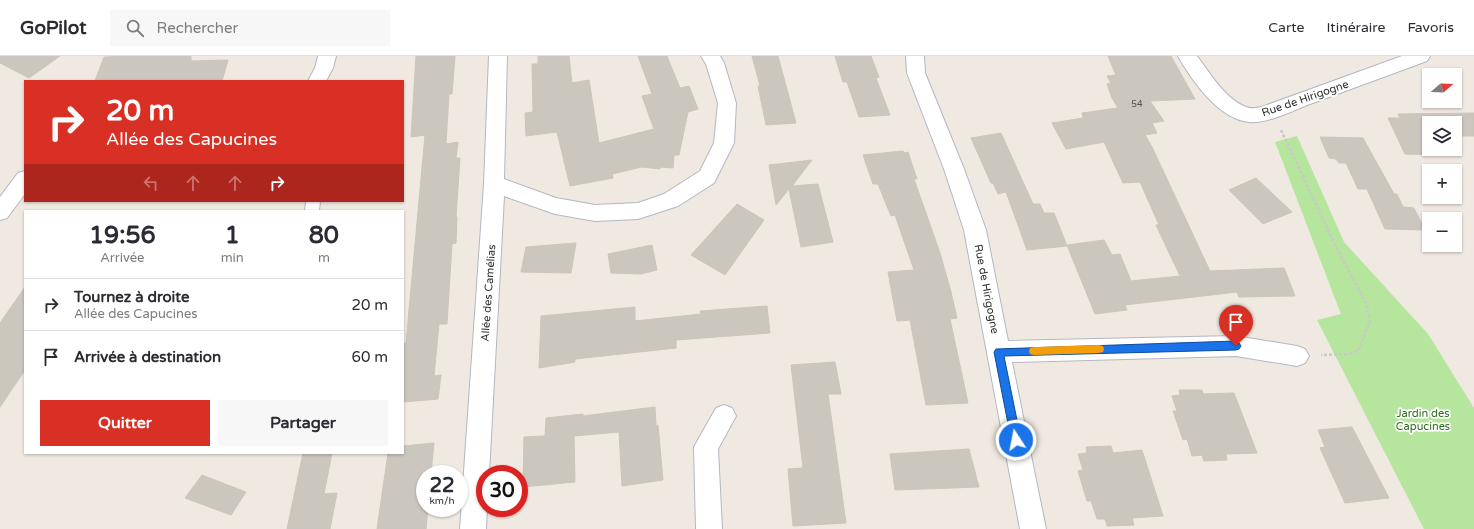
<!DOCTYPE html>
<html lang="fr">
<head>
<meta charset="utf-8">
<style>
  :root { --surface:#fff; --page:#f7f7f7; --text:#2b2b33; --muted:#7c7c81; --line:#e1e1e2; --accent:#d93025 }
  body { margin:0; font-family:"Varela Round",sans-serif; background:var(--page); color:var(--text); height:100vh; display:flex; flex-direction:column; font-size:15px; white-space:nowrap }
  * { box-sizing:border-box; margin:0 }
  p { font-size:13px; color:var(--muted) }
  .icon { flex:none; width:22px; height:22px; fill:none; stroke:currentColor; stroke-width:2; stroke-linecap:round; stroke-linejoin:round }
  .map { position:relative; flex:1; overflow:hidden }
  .sheet { position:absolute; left:24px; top:154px; width:380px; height:244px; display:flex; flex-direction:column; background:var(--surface); border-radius:0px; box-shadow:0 1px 3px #0004 }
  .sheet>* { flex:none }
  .guide { position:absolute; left:24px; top:24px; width:380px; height:122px; border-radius:0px; box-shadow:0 1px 3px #0004; background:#d93025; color:#fff; overflow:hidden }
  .needle { width:26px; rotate:71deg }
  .fabs { position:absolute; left:1422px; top:12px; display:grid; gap:8px }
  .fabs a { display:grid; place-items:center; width:40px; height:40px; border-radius:0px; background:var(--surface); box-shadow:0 1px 3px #0004; font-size:20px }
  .speed { position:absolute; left:416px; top:409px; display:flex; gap:8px; font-size:20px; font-weight:700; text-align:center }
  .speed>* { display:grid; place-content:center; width:52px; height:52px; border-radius:50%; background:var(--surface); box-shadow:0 1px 3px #0004; line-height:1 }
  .speed small { font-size:10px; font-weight:400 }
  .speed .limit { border:6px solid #d22; background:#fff; color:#111 }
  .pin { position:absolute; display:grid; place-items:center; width:34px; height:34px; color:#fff; margin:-41px -17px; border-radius:50% 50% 50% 0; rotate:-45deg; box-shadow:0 0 4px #0007 }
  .pin .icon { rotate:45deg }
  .me { position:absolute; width:44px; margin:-22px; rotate:349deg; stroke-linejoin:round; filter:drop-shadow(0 0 3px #0008) }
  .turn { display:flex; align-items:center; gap:14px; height:84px; padding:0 16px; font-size:18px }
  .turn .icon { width:52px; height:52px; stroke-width:2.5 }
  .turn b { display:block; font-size:28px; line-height:34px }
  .lanes { display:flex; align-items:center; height:38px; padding:0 16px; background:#0003; justify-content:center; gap:20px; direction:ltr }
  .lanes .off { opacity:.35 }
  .eta { display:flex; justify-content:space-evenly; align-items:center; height:68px; text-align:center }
  .eta b { font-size:24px; font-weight:800; line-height:28px }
  .button { display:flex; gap:8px; margin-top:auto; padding:8px 16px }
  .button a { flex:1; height:46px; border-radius:0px; background:var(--accent); color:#fff; font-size:16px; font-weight:800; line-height:46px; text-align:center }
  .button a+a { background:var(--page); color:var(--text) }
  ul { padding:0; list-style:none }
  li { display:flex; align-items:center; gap:12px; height:52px; padding:0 16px; border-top:1px solid var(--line) }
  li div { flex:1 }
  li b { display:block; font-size:15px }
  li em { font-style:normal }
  header { display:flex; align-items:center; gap:24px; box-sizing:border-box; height:56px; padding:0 20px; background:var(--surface); border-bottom:1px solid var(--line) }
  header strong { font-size:19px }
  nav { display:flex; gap:22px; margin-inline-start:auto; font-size:14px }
  .search { width:280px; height:36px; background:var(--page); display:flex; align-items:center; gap:10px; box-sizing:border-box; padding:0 14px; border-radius:0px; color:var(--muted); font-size:15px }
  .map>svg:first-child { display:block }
  .green { fill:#b6e59e }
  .building { fill:#cbc7bf; stroke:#cbc5ba }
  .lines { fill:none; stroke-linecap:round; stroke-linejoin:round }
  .lane-casing { stroke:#b4b7c1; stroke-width:2 }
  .street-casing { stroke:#b4b7c1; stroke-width:2 }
  .path { stroke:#c9c9c9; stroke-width:2.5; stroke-dasharray:3 2; stroke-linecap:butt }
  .lane { fill:#fff; fill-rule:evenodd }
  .street { fill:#fff; fill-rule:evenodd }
  .route { fill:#1a73e8; stroke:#114b97 }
  .slow { fill:#f59e0b }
  .labels { text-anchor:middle; stroke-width:3.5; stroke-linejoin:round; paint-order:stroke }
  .number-label { font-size:9px; fill:#555452 }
  .street-label { font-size:11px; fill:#2e2e2e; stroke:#fff }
  .park-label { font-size:11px; fill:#2c6e1b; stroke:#fff }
</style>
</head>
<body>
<header>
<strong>GoPilot</strong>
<div class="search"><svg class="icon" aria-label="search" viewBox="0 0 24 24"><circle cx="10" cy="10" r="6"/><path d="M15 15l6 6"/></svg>Rechercher</div>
<nav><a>Carte</a><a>Itinéraire</a><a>Favoris</a></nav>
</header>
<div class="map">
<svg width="1474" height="473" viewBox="0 0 1474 473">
  <rect width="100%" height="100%" fill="#efe9e1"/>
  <path class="green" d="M1297 80 1344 186 1428 278 1474 352V473H1424L1317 264 1341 258 1275 86Z"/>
  <path class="building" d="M0 0H60L29 22 0 7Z
    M129 0H191V5L228 4 222 25H95L104 1Z
    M416 0H455L452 38H449L446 88 458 86 456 102H460L456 161H457L456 187 452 188 447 268H439L434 320 441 319 438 343 403 346V288L406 287 425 79 411 81Z
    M538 0H569L572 27 589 24 599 87 654 73 642 40 652 38 638 0H667L680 32 689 30 698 53 688 56 679 99H674L673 112 660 111V113L642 111 612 118 613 122 570 130 557 76 526 80 525 57 533 56 532 8H538Z
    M752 0H778L796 67 766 69 758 30H760Z
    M835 0H871L879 21 876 22 890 59 859 61 847 26H843Z
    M1108 0H1171L1195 43 1150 45 1164 65 1152 67 1157 77 1145 79 1152 91 1210 215 1284 212 1295 240 1239 241 1237 236 1125 249 1127 254 1095 258 1067 189 1104 184 1112 199 1120 198 1131 225 1180 220 1156 169H1159L1140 126 1123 127 1104 86 1066 93 1052 67 1083 62 1082 57 1118 52 1112 42 1107 28 1111 27 1107 20 1116 19Z
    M1474 57V80H1455V67H1429V93H1446L1449 99 1405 98 1388 62H1400L1398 58Z
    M1001 77 1033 148H1040L1044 157H1054L1067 190 1027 194 1006 136 998 138 993 127H991L971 82Z
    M1320 81 1363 82 1394 138H1397L1403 151 1414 152 1425 174 1385 173 1367 133H1358L1346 107H1339L1336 103 1329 102Z
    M903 95 904 97 908 96 917 123H914L940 197 951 236 957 262 950 263 968 347 926 349 910 264 897 265 888 216 914 214 895 159 891 160 878 128H873L863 99Z
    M812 104 792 130 818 128 833 186 801 191 789 133 776 149 769 109Z
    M1256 122 1292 156 1263 168 1229 134Z
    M737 148 764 164 725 219 691 199Z
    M576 187 571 217 521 216 526 191Z
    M652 189 657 214 641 218 611 217 608 198Z
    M25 231V314L0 351V267Z
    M767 250 770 277 676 284V292L575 303V306L539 312 541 260 635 251V265L701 258 700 255Z
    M835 306 841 338H828L846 467 793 470 788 413 803 412 791 309Z
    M1179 334H1202L1203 338 1234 337 1257 397 1226 398 1227 404 1204 405 1202 399 1192 400 1187 383 1183 384 1173 355H1177L1172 340 1180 339Z
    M655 351 656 370 658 369 663 424 622 430 619 376 574 380 575 426 523 431 524 381 545 380 546 362 583 358V360Z
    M1352 371 1389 442 1345 447 1320 392 1325 391 1318 374Z
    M434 387 431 418H425V452H428L426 473H377L388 397H403V390Z
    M1111 390 1113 397 1142 394 1163 460 1132 462 1134 469 1107 470 1105 463H1097L1091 445H1087L1078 415 1083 414 1078 398 1087 397 1086 391Z
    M969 393 979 431 895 434 890 398Z
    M303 397H332L324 438 337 437 330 473H287Z
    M202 419 246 436 231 459 185 442Z"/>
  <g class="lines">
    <g class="lane-casing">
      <path id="lane" d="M306 145H320L319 155H305Z"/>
    </g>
    <g class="street-casing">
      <path id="street" d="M318 0H336L333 12 326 25H308L315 12Z
        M489 0H507L504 123 556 142 595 149 638 147 664 138 700 115 714 87 718 47 706 8 701 0H720L724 7 736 47 734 87 714 127 678 150 638 163 595 165 555 158 504 140 489 418H485V452H487L486 473H460L484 128Z
        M906 0H924L925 17 964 113 986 174 1008 285 1236 280 1297 290 1305 293 1309 300 1305 307 1297 310 1236 300 1012 306 1046 473H1020L964 174 944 113 907 17Z
        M1178 0H1197C1210 17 1225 43 1246 51 1253 54 1261 51 1267 49L1402 0H1430L1427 5C1388 19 1349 34 1310 48 1294 54 1267 68 1249 66 1219 63 1192 25 1178 0Z
        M25 115V138L7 162 0 164V141L18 117Z
        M724 349 732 352 736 360 718 393 722 473H696L694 391 716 352Z"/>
    </g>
    <path class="path" d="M1281 74 1336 191 1366 247 1370 265 1358 295 1348 298 1321 299"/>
    <use href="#lane" class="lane"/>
    <use href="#street" class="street"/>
  </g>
  <path class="route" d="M1236 285 1239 287 1241 290 1239 293 1236 294 1004 300 1021 384 1019 388 1016 389 1012 388 994 296 996 293Z"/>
  <path class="slow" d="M1099 289 1103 290 1104 293 1103 296 1099 297 1034 299 1030 298 1029 295 1030 292 1034 291Z"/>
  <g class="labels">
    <g class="number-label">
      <text x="1137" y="51">54</text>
    </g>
    <g class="street-label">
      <text transform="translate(1305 42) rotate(-19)" y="4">Rue de Hirigogne</text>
      <text transform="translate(987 233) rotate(79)" y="4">Rue de Hirigogne</text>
      <text transform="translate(488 237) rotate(-86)" y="4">Allée des Camélias</text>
    </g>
    <g class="park-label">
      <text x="1423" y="361">Jardin des<tspan x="1423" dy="13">Capucines</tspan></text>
    </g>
  </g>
</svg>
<div class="fabs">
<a><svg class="needle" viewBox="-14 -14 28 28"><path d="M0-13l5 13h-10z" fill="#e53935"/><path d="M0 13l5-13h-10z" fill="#7c7c81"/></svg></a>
<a><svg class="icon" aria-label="layers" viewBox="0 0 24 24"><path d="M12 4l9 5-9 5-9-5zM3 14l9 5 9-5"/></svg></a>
<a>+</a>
<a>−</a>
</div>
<div class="speed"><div>22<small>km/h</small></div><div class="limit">30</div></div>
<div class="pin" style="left:1236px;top:290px;background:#d93025"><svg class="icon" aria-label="arrive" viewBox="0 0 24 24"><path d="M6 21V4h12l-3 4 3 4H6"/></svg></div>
<svg class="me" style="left:1016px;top:384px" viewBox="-20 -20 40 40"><circle r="17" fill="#1a73e8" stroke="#fff" stroke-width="3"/><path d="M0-11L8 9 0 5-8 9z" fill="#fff"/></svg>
<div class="guide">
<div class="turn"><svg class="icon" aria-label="right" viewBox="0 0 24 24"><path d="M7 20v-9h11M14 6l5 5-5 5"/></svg><div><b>20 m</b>Allée des Capucines</div></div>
<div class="lanes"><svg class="icon off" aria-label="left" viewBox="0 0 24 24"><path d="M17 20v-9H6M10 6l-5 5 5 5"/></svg><svg class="icon off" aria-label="ahead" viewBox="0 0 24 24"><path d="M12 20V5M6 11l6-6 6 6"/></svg><svg class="icon off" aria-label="ahead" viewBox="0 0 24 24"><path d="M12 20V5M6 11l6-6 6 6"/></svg><svg class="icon" aria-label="right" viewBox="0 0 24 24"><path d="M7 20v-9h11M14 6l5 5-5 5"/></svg></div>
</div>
<section class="sheet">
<div class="eta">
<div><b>19:56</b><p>Arrivée</p></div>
<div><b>1</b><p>min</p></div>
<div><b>80</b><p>m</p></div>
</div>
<ul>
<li><svg class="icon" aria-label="right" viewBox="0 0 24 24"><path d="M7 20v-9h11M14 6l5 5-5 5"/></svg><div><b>Tournez à droite</b><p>Allée des Capucines</p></div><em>20 m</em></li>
<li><svg class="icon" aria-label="arrive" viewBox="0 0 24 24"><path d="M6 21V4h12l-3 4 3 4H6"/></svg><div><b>Arrivée à destination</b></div><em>60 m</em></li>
</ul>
<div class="button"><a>Quitter</a><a>Partager</a></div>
</section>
</div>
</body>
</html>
